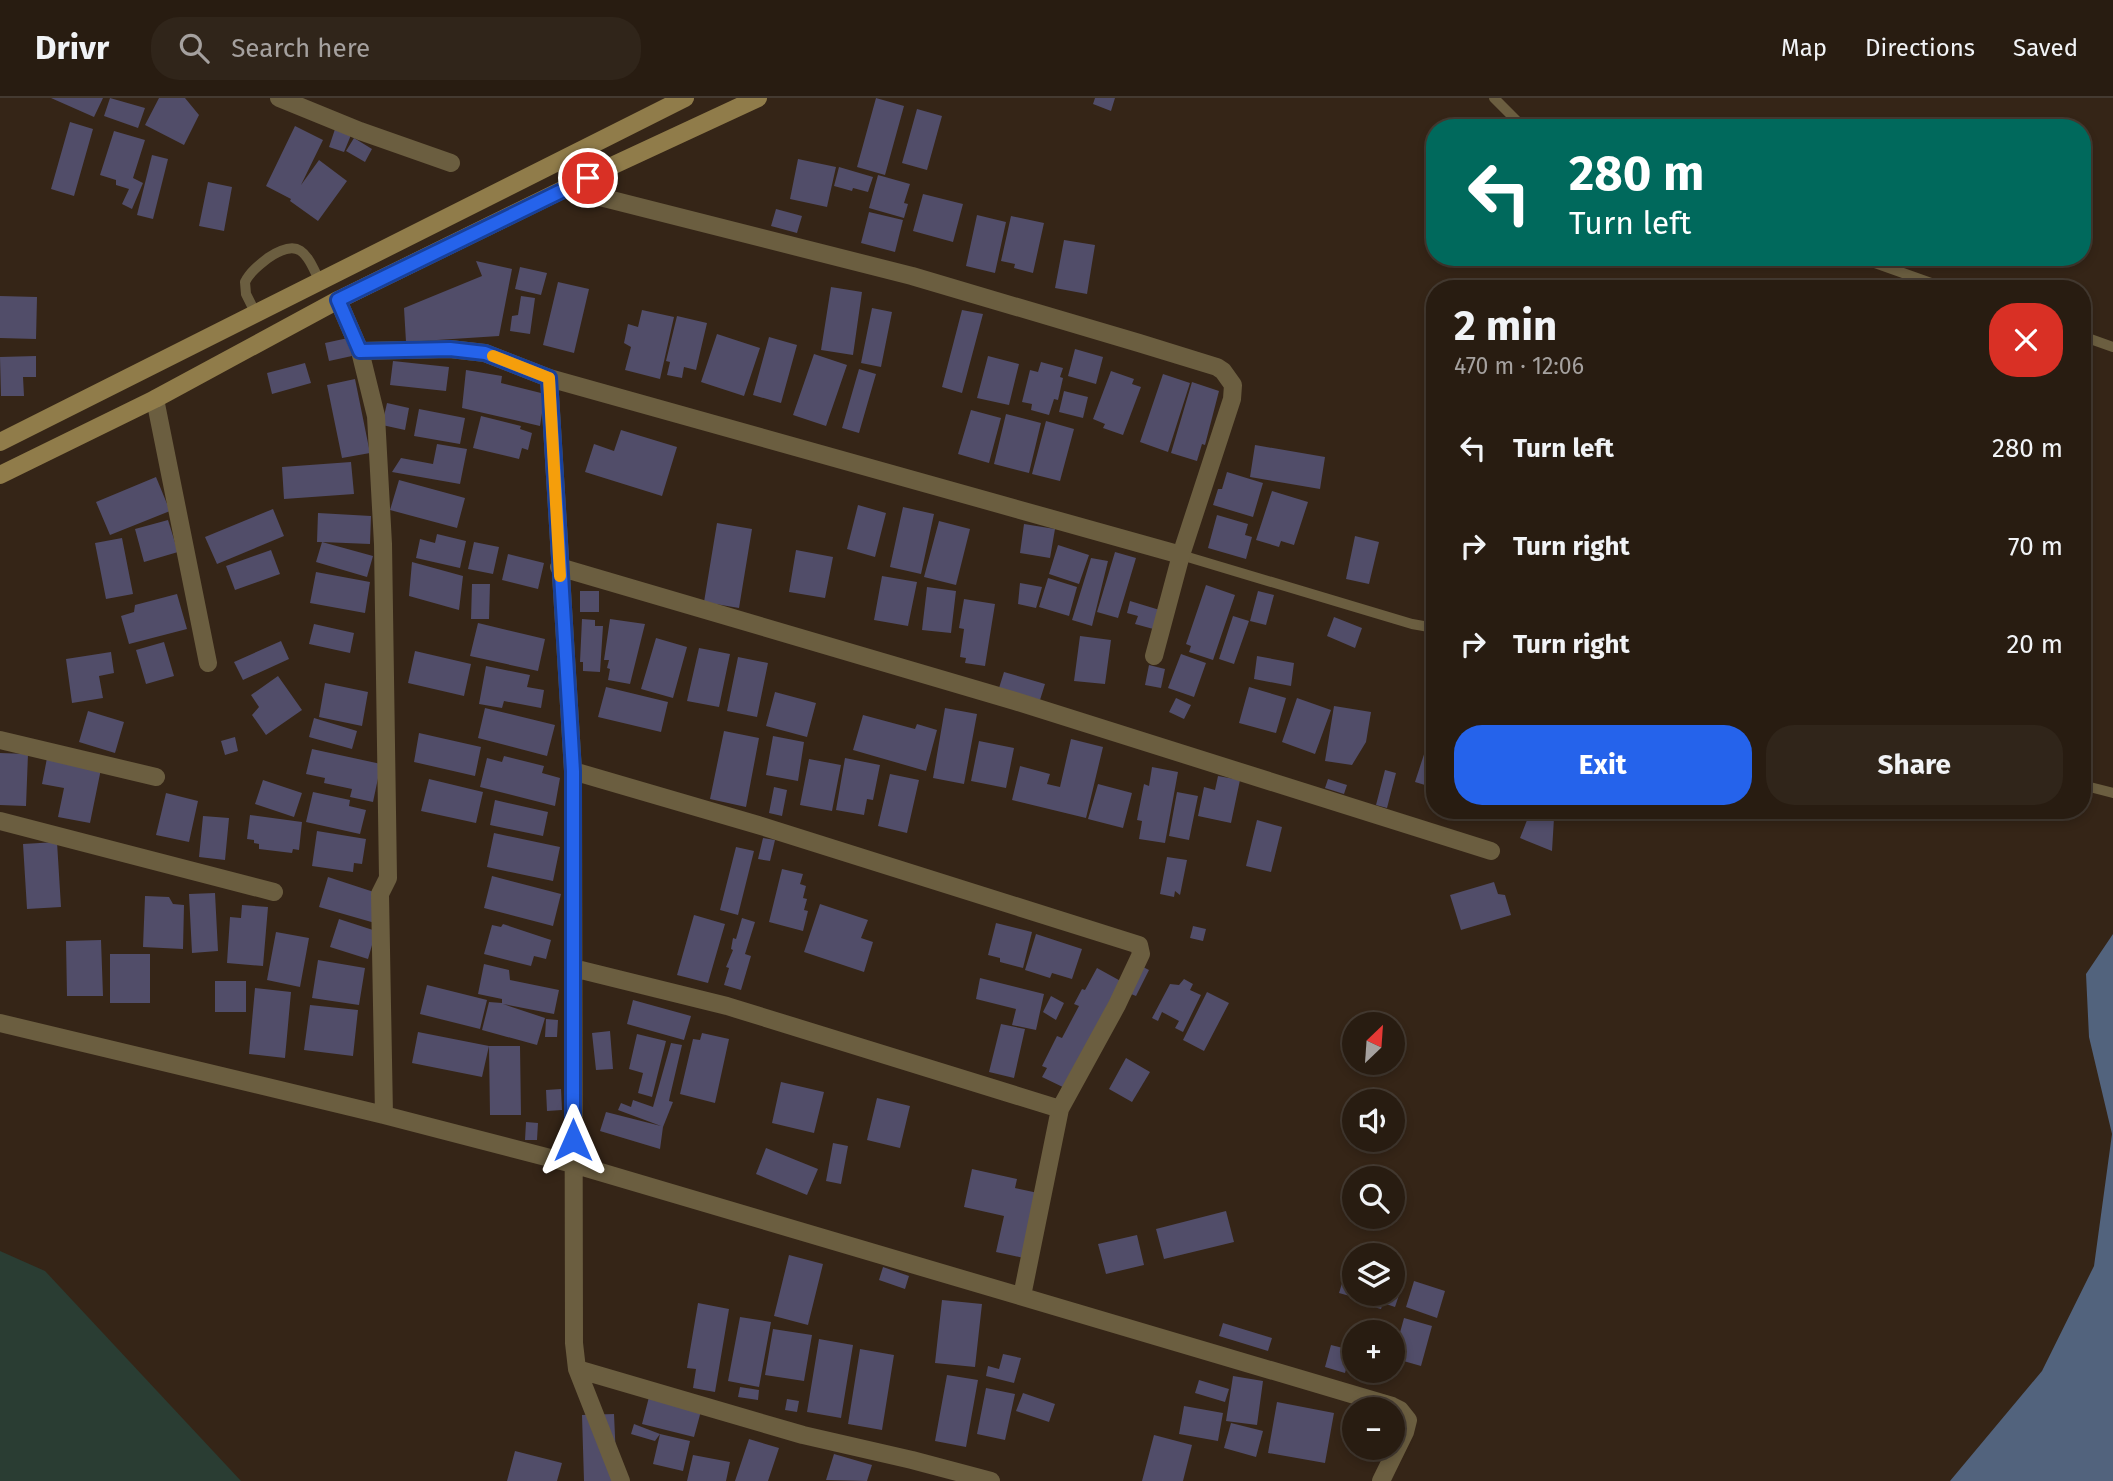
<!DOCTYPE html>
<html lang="en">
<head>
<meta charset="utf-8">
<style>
  :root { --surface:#281c11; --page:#30251a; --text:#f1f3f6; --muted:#a5a19f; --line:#443a31; --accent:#2563eb }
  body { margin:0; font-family:"Fira Sans",sans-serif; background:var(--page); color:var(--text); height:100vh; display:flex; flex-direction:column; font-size:26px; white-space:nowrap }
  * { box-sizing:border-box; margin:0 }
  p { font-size:23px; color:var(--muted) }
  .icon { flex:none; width:38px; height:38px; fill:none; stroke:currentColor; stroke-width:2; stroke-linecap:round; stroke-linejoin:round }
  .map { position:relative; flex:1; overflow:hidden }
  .drawer { position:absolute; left:1426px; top:182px; width:665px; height:539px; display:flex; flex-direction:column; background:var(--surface); border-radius:28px; box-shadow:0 4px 10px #0003,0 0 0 2px var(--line) }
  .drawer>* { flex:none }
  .hud { position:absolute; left:1426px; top:21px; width:665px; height:147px; border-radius:28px; box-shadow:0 4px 10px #0003,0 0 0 2px var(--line); background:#00695c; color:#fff; overflow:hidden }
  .needle { width:46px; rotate:25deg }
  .fabs { position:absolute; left:1342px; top:914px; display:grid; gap:14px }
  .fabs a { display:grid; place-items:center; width:63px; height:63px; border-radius:50%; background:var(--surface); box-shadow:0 4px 10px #0003,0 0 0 2px var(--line); font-size:35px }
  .pin { position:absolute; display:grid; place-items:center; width:60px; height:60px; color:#fff; margin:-30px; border:4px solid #fff; border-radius:50%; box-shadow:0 2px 7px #0007 }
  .me { position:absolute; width:77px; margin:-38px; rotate:0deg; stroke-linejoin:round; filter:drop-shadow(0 0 5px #0008) }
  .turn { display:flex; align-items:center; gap:24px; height:147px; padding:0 28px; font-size:32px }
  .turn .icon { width:91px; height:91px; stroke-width:2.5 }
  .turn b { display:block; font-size:49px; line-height:60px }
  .round { display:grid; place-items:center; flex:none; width:74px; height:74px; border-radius:28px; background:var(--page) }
  .headline { display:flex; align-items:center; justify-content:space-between; height:119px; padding:0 28px }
  h1 { font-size:42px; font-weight:700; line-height:52px }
  .button { display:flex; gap:14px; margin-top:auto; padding:14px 28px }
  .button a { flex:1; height:80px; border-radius:28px; background:var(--accent); color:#fff; font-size:28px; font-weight:700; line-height:80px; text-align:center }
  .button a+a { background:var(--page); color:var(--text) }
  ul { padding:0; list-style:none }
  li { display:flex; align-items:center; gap:21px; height:98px; padding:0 28px }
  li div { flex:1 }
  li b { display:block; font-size:26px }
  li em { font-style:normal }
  header { display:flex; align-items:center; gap:42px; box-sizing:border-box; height:98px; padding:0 35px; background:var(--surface); border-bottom:2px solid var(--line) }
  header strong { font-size:33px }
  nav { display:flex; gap:38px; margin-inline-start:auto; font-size:24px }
  .search { width:490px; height:63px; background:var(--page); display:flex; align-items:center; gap:18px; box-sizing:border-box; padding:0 24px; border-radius:28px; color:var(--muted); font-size:26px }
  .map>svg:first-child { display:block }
  .green { fill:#2a3d33 }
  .water { fill:#52637d }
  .building { fill:#514d69 }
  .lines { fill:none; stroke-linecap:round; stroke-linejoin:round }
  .service { stroke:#6b5e40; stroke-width:10 }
  .minor { stroke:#6b5e40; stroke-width:18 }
  .secondary { stroke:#907c4a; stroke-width:18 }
  .route-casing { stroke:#184099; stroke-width:18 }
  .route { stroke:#2563eb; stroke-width:12 }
  .slow { stroke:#f59e0b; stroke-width:12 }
</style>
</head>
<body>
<header>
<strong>Drivr</strong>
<div class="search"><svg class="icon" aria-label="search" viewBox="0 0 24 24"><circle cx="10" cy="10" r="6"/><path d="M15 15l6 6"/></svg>Search here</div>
<nav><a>Map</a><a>Directions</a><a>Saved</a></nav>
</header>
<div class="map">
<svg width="2113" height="1383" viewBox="0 0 2113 1383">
  <rect width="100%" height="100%" fill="#352517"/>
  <path class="green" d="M0 1153 45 1173 241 1383H0Z"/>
  <path class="water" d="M2113 836V1383H1950L2042 1273 2094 1168 2112 1036 2089 939 2086 876Z"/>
  <path class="building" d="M51 0H103L94 19Z
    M110 0 145 10 138 30 104 18Z
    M159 0H185L199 17 184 47 145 27Z
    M876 0 904 8 885 77 857 69Z
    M1095 0H1115L1111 13 1093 6Z
    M917 11 942 18 927 72 902 65Z
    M70 24 93 31 74 98 51 91Z
    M295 28 323 42 301 87 319 62 347 83 318 123 290 103 291 101 266 88Z
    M335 31 351 37 344 54 329 49Z
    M114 33 145 42 133 80 143 85 132 111 122 106 129 91 116 87V82L100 77Z
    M354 40 372 51 365 64 346 53Z
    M152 57 168 61 153 121 137 117Z
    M798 61 836 69 827 109 790 101Z
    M839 69 873 79 868 94 853 90 852 93 834 88Z
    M878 77 910 86 904 105 908 106 904 120 869 110Z
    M208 84 232 89 224 133 199 128Z
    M923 96 963 106 953 144 913 133Z
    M776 111 802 118 797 135 771 128Z
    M869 114 903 122 895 154 861 145Z
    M977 117 1006 124 995 175 966 168Z
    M1011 118 1044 125 1033 175 1014 170 1015 166 1001 163Z
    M1064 142 1095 147 1087 196 1055 190Z
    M476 163 512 171 499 238 406 244 404 210 482 178Z
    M520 169 547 175 541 197 515 191Z
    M558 184 589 191 574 255 543 247Z
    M831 189 862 194 853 257 821 252Z
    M0 198 37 199 36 241 0 240Z
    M521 198 535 200 530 236 510 233 512 218 518 217Z
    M872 210 892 214 881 269 861 265Z
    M642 212 674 219 660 281 625 272 631 249 624 245 628 226 638 229Z
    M962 212 983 216 962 295 942 289Z
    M677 218 707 225 696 272 684 269 682 280 667 277 670 264 666 263Z
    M717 236 760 250 744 298 701 284Z
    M769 239 797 247 781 305 753 297Z
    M348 240 352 258 329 263 325 245Z
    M1075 251 1103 259 1096 286 1068 278Z
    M814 256 847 267 826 328 793 317Z
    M36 258V279H23L24 298H1L0 259Z
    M988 258 1019 266 1009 307 977 300Z
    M393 263 449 269 446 293 390 287Z
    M1041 264 1063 270 1060 279 1063 280 1058 302 1054 301 1049 317 1031 312 1032 306 1022 304 1030 272 1038 274Z
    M305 265 311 285 272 296 267 275Z
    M859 271 876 276 859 335 842 330Z
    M466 272 502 278 501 285 545 296 540 328 462 310Z
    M1111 273 1134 281 1132 286 1141 289 1123 337 1103 330 1105 326 1093 321Z
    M1163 276 1190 285 1168 354 1140 344Z
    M355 281 370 355 342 360 327 287Z
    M1192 284 1219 293 1205 347 1202 346 1197 363 1171 355Z
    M1064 293 1088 299 1083 320 1059 314Z
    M387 305 409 310 405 332 382 327Z
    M419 311 465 320 460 346 414 338Z
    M971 312 1001 320 989 365 958 356Z
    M1006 316 1041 325 1029 375 994 366Z
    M481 318 521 328 520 331 532 335 528 352 522 350 519 361 473 350Z
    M1046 323 1074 331 1060 383 1032 376Z
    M621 332 677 349 662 398 585 374 594 346 614 353Z
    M437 346 467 351 460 386 392 374 401 360 433 366Z
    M1255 347 1325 359 1320 391 1250 379Z
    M351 364 354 396 284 401 282 369Z
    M1227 374 1263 385 1253 419 1213 407 1218 391H1222Z
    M156 379 170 413 110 437 96 404Z
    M399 382 465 400 457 430 390 412Z
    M1272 393 1308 404 1294 447 1281 443 1279 449 1256 442Z
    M858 407 886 415 875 459 847 451Z
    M903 409 934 416 921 476 890 469Z
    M273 411 284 438 217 466 205 439Z
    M318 415 371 418 370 446 322 444 373 458 367 479 316 464 322 444H317Z
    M1217 417 1248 426 1245 437 1252 439 1246 461 1208 450Z
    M168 422 178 454 144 464 135 431Z
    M939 423 970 431 956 487 924 479Z
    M717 425 752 431 739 510 704 504Z
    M1024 426 1055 431 1050 460 1020 455Z
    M437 436 466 443 460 470 416 460 420 441 435 445Z
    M1355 438 1379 444 1369 486 1346 481Z
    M122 440 133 496 106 501 95 445Z
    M474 444 499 449 493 476 468 471Z
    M1058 447 1089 457 1079 486 1049 476Z
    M271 452 280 476 235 492 226 468Z
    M796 452 833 459 825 500 789 494Z
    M1115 454 1136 460 1118 520 1097 514Z
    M508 456 544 465 538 491 502 482Z
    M1091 460 1108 463 1092 528 1072 522Z
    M412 464 463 478 459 512 409 498Z
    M316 474 370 484 365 515 310 505Z
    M882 478 917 484 908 528 874 522Z
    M1048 480 1077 489 1069 518 1039 509Z
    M1020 485 1042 489 1036 510 1018 506Z
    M472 486H490L489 521H471Z
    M1206 487 1235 497 1213 562 1189 554 1191 548 1186 546Z
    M927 489 956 493 951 535 922 532Z
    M580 493H599V514H580Z
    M1258 493 1274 497 1266 527 1250 523Z
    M177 496 187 531 129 546 121 518 134 514 135 507Z
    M964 501 995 506 985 568 965 565 966 560 960 559 964 531 959 530Z
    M1130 503 1163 513 1157 532 1135 526 1138 518 1127 515Z
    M1233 518 1249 523 1234 566 1219 561Z
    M1334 519 1362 530 1355 550 1327 538Z
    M582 521 595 522V528H603L600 574 583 573V564H580Z
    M610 521 645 526 630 586 608 582 610 571 607 570 609 562H604Z
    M478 525 545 541 538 573 470 558Z
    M314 526 354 535 350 555 309 546Z
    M1080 538 1111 542 1105 586 1074 583Z
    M656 540 687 549 673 600 641 591Z
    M281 543 289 561 243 582 234 564Z
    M164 544 174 578 146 586 136 552Z
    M699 550 730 556 719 609 687 603Z
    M415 553 471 566 464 598 408 585Z
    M111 554 114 575 99 578 103 600 72 605 66 561Z
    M1181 556 1206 565 1194 599 1168 590Z
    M1257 558 1294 565 1291 588 1254 581Z
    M738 559 768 565 757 619 727 613Z
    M1149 567 1165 571 1161 590 1145 587Z
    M486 568 530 577 527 589 544 592 541 610 504 603 502 610 479 606Z
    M1004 574 1045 586 1040 602 999 590Z
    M278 578 302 612 266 637 252 617 259 609 251 597Z
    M325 585 368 594 362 628 319 619Z
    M606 589 668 604 661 634 598 619Z
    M1249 589 1286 600 1276 635 1239 625Z
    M775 594 816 605 807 639 766 628Z
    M1176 600 1191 607 1184 621 1169 614Z
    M1297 600 1331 612 1315 656 1282 644Z
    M1334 608 1371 614 1366 644 1352 667 1325 663Z
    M485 610 555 627 547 658 478 640Z
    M945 610 977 616 964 686 933 680Z
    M88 613 124 624 115 655 79 644Z
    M863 617 915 631 917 626 937 632 926 673 853 652Z
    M314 620 357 633 352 651 309 639Z
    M724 633 759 640 746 709 710 701Z
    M419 635 481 649 475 678 414 664Z
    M773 638 804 644 798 683 766 677Z
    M1430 638 1435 640V690L1415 684Z
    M235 639 238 653 225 657 221 643Z
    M1071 641 1103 649 1086 720 1012 702 1020 668 1050 676 1047 686 1060 689Z
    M979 643 1014 650 1006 690 971 683Z
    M312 651 381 666 373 704 350 699 352 691 324 685 325 680 306 676Z
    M0 655 28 656 26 708 0 707Z
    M504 658 544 668 542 675 560 680 555 708 480 689 487 660 502 664Z
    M47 660 101 671 90 725 58 719 64 690 42 686Z
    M845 660 880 667 873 702 867 701 864 717 836 712Z
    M809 661 841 667 832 713 800 707Z
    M1152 669 1178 674 1165 745 1139 741 1142 723 1137 722 1144 686 1149 688Z
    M1385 672 1396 675 1387 710 1376 707Z
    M890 676 919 682 907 735 878 728Z
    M1218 678 1240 682 1231 725 1198 718 1204 689 1215 692Z
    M429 681 483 694 476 725 421 713Z
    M1328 681 1347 687 1344 696 1325 690Z
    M263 682 302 695 294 719 255 706Z
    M1098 686 1132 695 1123 730 1088 721Z
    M774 689 787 692 782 718 769 715Z
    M313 694 350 702 349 708 366 712 360 736 306 724Z
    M1177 694 1198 698 1189 742 1169 738Z
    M166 695 198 703 189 744 156 737Z
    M495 702 548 714 543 738 490 727Z
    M1531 712 1554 720 1552 753 1520 740Z
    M250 717 302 724 299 752 293 751 292 755 259 751V746L254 745V742L247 741Z
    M203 718 229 720 225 762 199 759Z
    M1257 722 1282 729 1271 774 1246 768Z
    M317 733 366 741 362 766 354 765 353 774 312 768Z
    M494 735 560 749 553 783 487 769Z
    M763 740 775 742 770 763 758 761Z
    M57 744 61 809 27 811 23 746Z
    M736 749 754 753 738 817 720 812Z
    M1167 759 1187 762 1180 797 1175 793 1174 799 1160 796Z
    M782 771 803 776 800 786 806 788 803 800 807 801 804 812 808 813 803 833 769 824Z
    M492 778 561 796 553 828 484 810Z
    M328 779 380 796 375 825 319 809Z
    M1494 784 1498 796 1505 797 1511 817 1461 832 1450 797Z
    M215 795 218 853 192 855 189 796Z
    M145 798 169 799 173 806 184 807 183 851 143 849Z
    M820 806 868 822 861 840 873 844 864 874 804 854Z
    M242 807 268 809 263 868 227 865 230 819 241 820Z
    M694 817 725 826 708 885 677 877Z
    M742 820 755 824 745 856 751 858 741 892 724 887 729 870 726 869 733 852 731 851 733 840 736 841Z
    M339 821 376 833 368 861 330 849Z
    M996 825 1032 834 1023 870 1000 864V860L988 857Z
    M503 826 551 842 546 861 534 858 531 868 484 856 492 827 501 829Z
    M1193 828 1206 831 1203 843 1190 840Z
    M276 834 309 840 300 889 267 882Z
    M1036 836 1082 851 1072 881 1052 875 1050 880 1025 872Z
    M101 842 103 898H67L66 843Z
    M110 856H150V905H110Z
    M318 862 365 870 359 907 312 900Z
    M484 866 509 872 510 882 559 892 554 916 503 906 545 920 537 947 482 932 489 904 502 905V901L478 896Z
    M1139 867 1149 872 1136 898 1126 894Z
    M1097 870 1126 886 1069 992 1042 979 1047 970 1042 968 1057 938 1062 940 1079 908 1074 906 1082 891 1085 892Z
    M980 880 1044 896 1036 932 1012 927 1016 911 976 901Z
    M1184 881 1193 886 1190 892 1201 897 1183 934 1175 930 1179 923 1162 914 1158 923 1152 920 1170 886 1179 887Z
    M215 883H246V914H215Z
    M427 887 487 902 480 931 420 916Z
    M255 890 291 894 285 960 249 956Z
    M1207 894 1229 905 1204 953 1183 942Z
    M1051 898 1064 905 1056 922 1043 914Z
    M633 902 691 918 684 942 627 926Z
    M310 907 358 912 353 958 304 952Z
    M546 921 558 922 557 939H545Z
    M1001 926 1025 931 1014 980 989 974Z
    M610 933 613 971 596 972 592 935Z
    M418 934 489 948 482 979 412 965Z
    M702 935 729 941 715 1005 680 996 693 941 700 942Z
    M637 936 666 943 652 999 638 995 643 975 629 971Z
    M671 945 682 947 670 998 669 1003 673 1004 663 1029 660 1051 600 1033 606 1014 661 1028 618 1012 621 1005 631 1009 633 1002 653 1009Z
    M489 948H520L521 1017H490Z
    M1126 960 1150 974 1132 1004 1109 991Z
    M781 984 824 994 814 1035 772 1025Z
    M561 991 562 1012 547 1013 546 992Z
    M877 1000 910 1008 900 1050 867 1042Z
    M526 1024 538 1025 537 1042H525Z
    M833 1045 848 1048 841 1086 826 1083Z
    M766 1050 818 1071 807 1097 756 1076Z
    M972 1071 1017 1081 1015 1090 1038 1095 1024 1160 996 1154 1004 1118 964 1109Z
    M1226 1113 1234 1144 1164 1161 1156 1131Z
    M1137 1137 1144 1167 1106 1176 1098 1146Z
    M789 1157 823 1166 808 1227 774 1218Z
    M1348 1166 1354 1168V1195H1393V1179L1404 1182 1395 1209 1383 1205 1381 1211 1356 1204 1357 1200 1339 1195Z
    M883 1169 909 1178 905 1191 879 1182Z
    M1414 1183 1445 1193 1437 1220 1406 1209Z
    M942 1202 982 1206 975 1269 935 1265Z
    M698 1205 729 1211 715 1294 693 1290 696 1271 687 1270Z
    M740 1219 771 1224 759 1289 728 1283Z
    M1404 1220 1432 1228 1421 1268 1393 1260Z
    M1223 1225 1272 1240 1268 1253 1219 1238Z
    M773 1231 812 1237 804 1283 765 1277Z
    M819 1241 853 1247 841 1320 807 1314Z
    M1331 1247 1351 1252 1345 1275 1325 1269Z
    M860 1251 894 1257 882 1332 848 1326Z
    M1003 1256 1021 1260 1014 1285 986 1278 988 1268 999 1271Z
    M947 1277 978 1282 966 1349 935 1343Z
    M1233 1278 1263 1283 1257 1327 1226 1323Z
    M1199 1282 1229 1291 1225 1304 1195 1295Z
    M740 1289 759 1292 758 1302 738 1299Z
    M986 1290 1015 1296 1005 1342 977 1336Z
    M1023 1295 1055 1306 1049 1324 1016 1313Z
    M649 1299 701 1313 694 1339 642 1326Z
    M787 1301 799 1303 797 1314 785 1312Z
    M1277 1304 1334 1315 1325 1365 1268 1355Z
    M1184 1308 1223 1315 1218 1343 1179 1336Z
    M614 1316 617 1383H584L582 1317Z
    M1231 1325 1263 1333 1256 1359 1224 1350Z
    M634 1326 660 1336 690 1343 683 1373 653 1366 660 1336 655 1343 631 1336Z
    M1154 1337 1192 1347 1183 1383H1142Z
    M749 1341 779 1350 768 1383H735Z
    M515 1353 562 1365 557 1383H507Z
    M834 1356 872 1367 867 1383 826 1382Z
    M693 1357 730 1364 726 1383H687Z"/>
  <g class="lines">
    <path class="service" d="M1494 0 1524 30
      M1858 159 1948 191
      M255 214 246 196 245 184C250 174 259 167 268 160 299 139 306 154 319 182
      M2082 238 2113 249
      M1181 457 1412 526 1435 530
      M2082 687 2113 695"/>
    <path class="minor" d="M279 0 360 33 451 65
      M573 87 596 98 912 178 1139 245 1217 269 1223 273 1233 287 1232 301 1181 457 1154 558
      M338 202 360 253 376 318 383 446 388 780 380 796 384 1017
      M360 253 450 251 485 255 549 280 1181 457
      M549 280 573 673 574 1245 577 1271 621 1383
      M155 301 208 565
      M559 469 1015 603 1491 753
      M0 642 156 679
      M573 673 758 727 1139 847 1141 856 1117 907 1060 1011 1022 1198
      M0 723 274 794
      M573 870 727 908 1060 1011
      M0 925 384 1017 573 1066 1392 1308 1400 1312 1408 1322 1405 1334 1381 1383
      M577 1271 803 1337 912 1362 991 1383"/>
    <path class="secondary" d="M0 344 685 0
      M0 377 155 301 338 202 603 72 758 0"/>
  </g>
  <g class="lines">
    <g class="route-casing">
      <path id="route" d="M573 1042V673L549 280 485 255 450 251 360 253 338 202 588 80"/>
    </g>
    <use href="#route" class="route"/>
    <path class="slow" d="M493 258 549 280 560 478"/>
  </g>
</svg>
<div class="fabs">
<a><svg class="needle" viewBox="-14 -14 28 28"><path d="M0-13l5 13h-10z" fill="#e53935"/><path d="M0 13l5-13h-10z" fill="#a5a19f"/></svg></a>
<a><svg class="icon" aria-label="sound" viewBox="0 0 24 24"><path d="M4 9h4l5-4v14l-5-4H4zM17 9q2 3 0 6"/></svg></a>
<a><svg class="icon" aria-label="search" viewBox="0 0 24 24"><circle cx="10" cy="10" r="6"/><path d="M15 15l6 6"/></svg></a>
<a><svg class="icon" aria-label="layers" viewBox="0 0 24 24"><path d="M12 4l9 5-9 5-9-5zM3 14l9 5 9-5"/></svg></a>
<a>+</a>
<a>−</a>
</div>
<div class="pin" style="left:588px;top:80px;background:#d93025"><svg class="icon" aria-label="arrive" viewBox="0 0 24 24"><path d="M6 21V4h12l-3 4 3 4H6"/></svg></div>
<svg class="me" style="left:573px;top:1042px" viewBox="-20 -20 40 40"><path d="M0-17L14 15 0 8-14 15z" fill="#2563eb" stroke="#fff" stroke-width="4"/></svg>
<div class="hud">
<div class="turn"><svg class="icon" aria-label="left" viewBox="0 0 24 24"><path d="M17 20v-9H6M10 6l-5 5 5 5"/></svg><div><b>280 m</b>Turn left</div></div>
</div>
<section class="drawer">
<div class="headline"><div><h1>2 min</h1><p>470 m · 12:06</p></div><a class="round" style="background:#d93025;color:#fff"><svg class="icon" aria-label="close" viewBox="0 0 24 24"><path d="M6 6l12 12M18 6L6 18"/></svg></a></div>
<ul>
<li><svg class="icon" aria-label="left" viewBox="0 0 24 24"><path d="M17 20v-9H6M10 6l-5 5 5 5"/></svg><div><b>Turn left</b></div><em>280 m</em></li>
<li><svg class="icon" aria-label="right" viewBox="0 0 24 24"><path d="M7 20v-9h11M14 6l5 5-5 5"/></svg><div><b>Turn right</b></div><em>70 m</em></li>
<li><svg class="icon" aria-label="right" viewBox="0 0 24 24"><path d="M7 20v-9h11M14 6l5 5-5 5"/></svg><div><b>Turn right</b></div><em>20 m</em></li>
</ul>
<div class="button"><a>Exit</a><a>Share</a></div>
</section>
</div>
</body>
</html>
